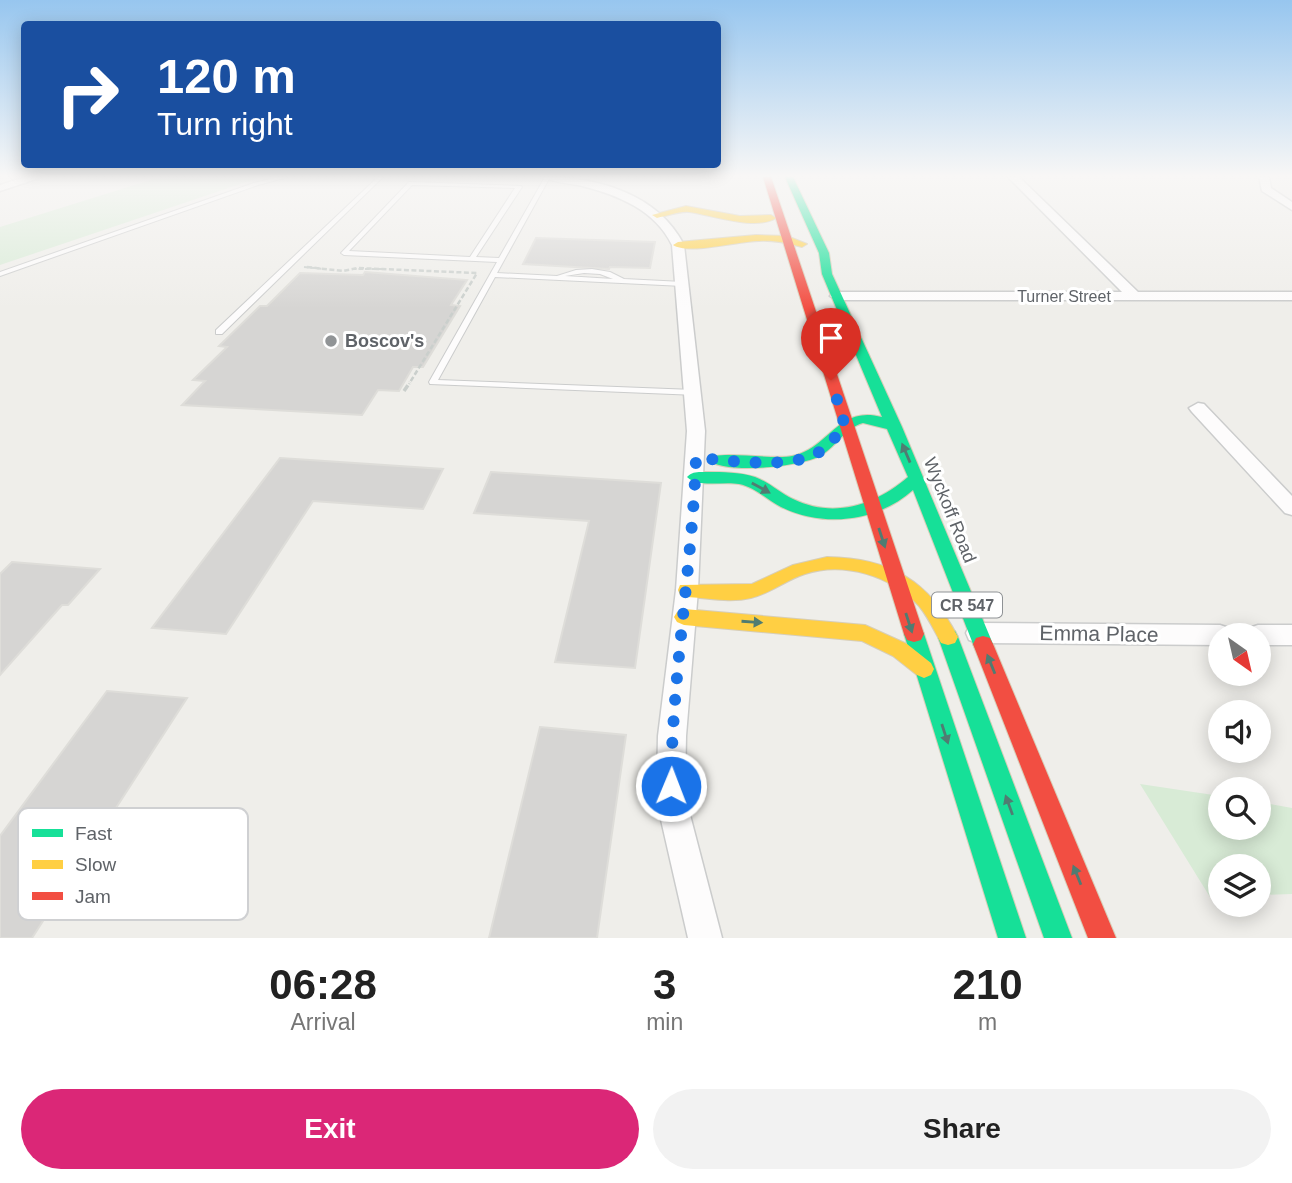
<!DOCTYPE html>
<html lang="en">
<head>
<meta charset="utf-8">
<style>
  :root { --surface:#fff; --page:#f2f2f2; --text:#222; --muted:#767676; --accent:#db2777 }
  body { margin:0; font-family:Arial,sans-serif; background:var(--page); color:var(--text); height:100vh; display:flex; flex-direction:column; font-size:26px; white-space:nowrap }
  * { box-sizing:border-box; margin:0 }
  p { font-size:23px; color:var(--muted) }
  .icon { flex:none; width:38px; height:38px; fill:none; stroke:currentColor; stroke-width:2; stroke-linecap:round; stroke-linejoin:round }
  .map { position:relative; height:938px; overflow:hidden }
  .panel { display:flex; flex-direction:column; background:var(--surface); flex:1 }
  .panel>* { flex:none }
  .top-card { position:absolute; left:21px; top:21px; width:700px; height:147px; border-radius:7px; box-shadow:0 4px 18px #0003; background:#1a4fa0; color:#fff; overflow:hidden }
  .needle { width:46px; rotate:146deg }
  .fabs { position:absolute; left:1208px; top:623px; display:grid; gap:14px }
  .fabs a { display:grid; place-items:center; width:63px; height:63px; border-radius:50%; background:var(--surface); box-shadow:0 4px 18px #0003; font-size:35px }
  .pin { position:absolute; display:grid; place-items:center; width:60px; height:60px; color:#fff; margin:-72px -30px; border-radius:50% 50% 50% 0; rotate:-45deg; box-shadow:0 0 7px #0007 }
  .pin .icon { rotate:45deg }
  .me { position:absolute; width:77px; margin:-38px; rotate:1deg; stroke-linejoin:round; filter:drop-shadow(0 0 5px #0008) }
  .turn { display:flex; align-items:center; gap:24px; height:147px; padding:0 21px; font-size:32px }
  .turn .icon { width:91px; height:91px; stroke-width:2.5 }
  .turn b { display:block; font-size:49px; line-height:60px }
  .eta { display:flex; justify-content:space-evenly; align-items:center; height:119px; text-align:center }
  .eta b { font-size:42px; font-weight:700; line-height:49px }
  .primary-button { display:flex; gap:14px; margin-top:auto; padding:14px 21px }
  .primary-button a { flex:1; height:80px; border-radius:42px; background:var(--accent); color:#fff; font-size:28px; font-weight:700; line-height:80px; text-align:center }
  .primary-button a+a { background:var(--page); color:var(--text) }
  .map>svg:first-child { display:block }
  .green { fill:#d8ebd6 }
  .building { fill:#d6d5d3; stroke:#deddd9; stroke-width:2 }
  .lines { fill:none; stroke-linecap:round; stroke-linejoin:round }
  .lane-casing { stroke:#cbcccc; stroke-width:2 }
  .street-casing { stroke:#cbcccc; stroke-width:3 }
  .fast-casing { stroke:#d7ceb8; stroke-width:2 }
  .slow-casing { stroke:#d7ceb8; stroke-width:2 }
  .jam-casing { stroke:#d7ceb8; stroke-width:2 }
  .path-far2 { stroke:#cacfcc; stroke-width:2; stroke-dasharray:4.5 2; stroke-linecap:butt }
  .path-far1 { stroke:#cacfcc; stroke-width:2.5; stroke-dasharray:5 2.5; stroke-linecap:butt }
  .path { stroke:#cacfcc; stroke-width:3.5; stroke-dasharray:7 3.5; stroke-linecap:butt }
  .lane { fill:#fdfcfc; fill-rule:evenodd }
  .street { fill:#fdfcfc; fill-rule:evenodd }
  .fast { fill:#16e098; fill-rule:evenodd }
  .slow { fill:#ffcf43; fill-rule:evenodd }
  .jam { fill:#f24e42; fill-rule:evenodd }
  .oneway { fill:#507c72 }
  .route { stroke:#1a73e8; stroke-width:12; stroke-dasharray:0 21.6 }
  .poi-dot { fill:#919496; stroke:#fff; stroke-width:2.5 }
  .labels { text-anchor:middle; stroke-width:6; stroke-linejoin:round; paint-order:stroke }
  .far-street-label { font-size:16px; fill:#5f6368; stroke:#fff }
  .shield { fill:#fff; stroke:#8f9295; stroke-width:2 }
  .shield-label { font-size:16px; font-weight:bold; fill:#5f6368 }
  .poi-label { font-size:18px; font-weight:bold; fill:#5f6368; stroke:#fff; text-anchor:start }
  .street-label { font-size:18px; fill:#5f6368; stroke:#fff }
  .near-street-label { font-size:21px; fill:#5f6368; stroke:#fff }
  .key { fill:#fff; stroke:#cfd0d2; stroke-width:2 }
  .key-label { font-size:19px; fill:#5f6368 }
</style>
</head>
<body>
<div class="map">
<svg width="1292" height="938" viewBox="0 0 1292 938">
  <rect width="100%" height="100%" fill="#efeeea"/>
  <path class="green" d="M160 177H261L0 265V227Z
    M1140 784 1220 796V828H1258V802L1292 808V894L1258 895V866H1220V897H1210Z"/>
  <path class="building" d="M536 238 655 242 650 268 610 267 609 269 523 264Z
    M365 272 467 280 451 305 460 306 423 367H413L399 391 378 390 362 415 182 405 205 381 193 380 227 347 219 346 260 306H267L300 273 363 275Z
    M280 458 443 469 423 509 313 501 226 634 152 628Z
    M491 472 661 483 635 668 555 662 589 521 474 513Z
    M12 562 100 569 68 605H62L0 675V574Z
    M107 691 187 698 32 938H0V836Z
    M540 727 626 735 597 938H489Z"/>
  <g class="lines">
    <g class="lane-casing">
      <path id="lane" d="M278 177H288L258 185 0 276V272L254 183Z
        M378 177H383L222 334H216V330Z
        M545 177H550L497 273 557 276 576 270 592 269 610 272 624 279 683 282 686 284 683 286 495 277 438 380 694 390 698 393 697 395 430 384 429 382 497 262 344 255 341 253 409 182 521 186 522 187 476 257 499 258ZM412 185 515 188 470 257 349 251ZM584 273 600 274 613 279 565 276Z"/>
    </g>
    <g class="street-casing">
      <path id="street" d="M25 177H42L0 191V185Z
        M544 177C598 177 658 194 684 245L705 431 698 590 686 736 685 786 689 811 722 938H688L659 811 657 786 658 736 676 590 687 431 672 245C655 210 618 195 582 186 570 183 554 183 544 177Z
        M1008 177H1019L1138 292H1292V300H837L830 296 837 292H1122Z
        M1259 177H1269L1271 188 1292 202V210L1262 191Z
        M1198 403 1204 404 1292 496V515L1285 513 1192 412 1189 408Z
        M978 623 1220 625 1229 628 1232 635H1220V645L978 643 969 640 966 633 969 626Z
        M1258 625H1292V645H1258V635H1246L1249 628Z"/>
    </g>
    <g class="fast-casing">
      <path id="fast" d="M785 177H793L829 253 832 274 902 427 993 644 990 650 983 652 976 650 973 644 913 490C877 522 824 528 781 507 767 500 755 487 739 484 724 481 697 488 687 477 693 471 698 472 707 472 723 472 739 472 755 477 769 482 780 493 793 499 834 519 875 505 908 477L887 429 863 423C845 428 836 447 820 456 800 467 723 475 707 459 716 450 774 460 792 456 830 448 837 405 882 417L822 274 819 253Z
        M914 626 921 628 924 634 1026 938H998L904 634 907 628Z
        M948 629 955 631 958 637 1072 938H1044L938 637 941 631Z"/>
    </g>
    <g class="slow-casing">
      <path id="slow" d="M686 206 740 216 771 215 776 218C756 231 712 215 689 212 679 211 667 216 657 218L652 215Z
        M756 235 787 236 807 244 802 247C787 243 774 240 759 241 739 241 688 255 673 245L678 242Z
        M827 557C891 558 929 581 958 637L955 643 948 645 941 643C934 630 928 617 919 606 891 576 844 561 805 574 786 580 771 593 751 598 730 603 708 598 687 597L680 595 678 590 680 585 752 584 793 565Z
        M684 609 865 625 907 644 931 663 934 669 931 675 924 678 917 675 893 656 862 641 684 625 677 622 674 617 677 612Z"/>
    </g>
    <g class="jam-casing">
      <path id="jam" d="M763 177H771L924 634 921 640 914 642 907 640 904 634Z
        M983 636 990 638 993 644 1116 938H1088L973 644 976 638Z"/>
    </g>
    <path class="path-far2" d="M304 267 324 269
      M352 269H383"/>
    <path class="path-far1" d="M307 267 343 271 357 268 477 273 409 384"/>
    <path class="path" d="M404 391 410 382"/>
    <use href="#lane" class="lane"/>
    <use href="#street" class="street"/>
    <use href="#fast" class="fast"/>
    <use href="#slow" class="slow"/>
    <use href="#jam" class="jam"/>
  </g>
  <defs><path id="oneway-solid" d="M-6-.8H1V-3.2L6.5 0L1 3.2V.8H-6Z" transform="scale(1.75)"/></defs>
  <g class="oneway">
    <use href="#oneway-solid" transform="translate(906 453) rotate(-113)"/>
    <use href="#oneway-solid" transform="translate(761 488) rotate(29)"/>
    <use href="#oneway-solid" transform="translate(882 538) rotate(72)"/>
    <use href="#oneway-solid" transform="translate(752 622) rotate(4)"/>
    <use href="#oneway-solid" transform="translate(909 623) rotate(72)"/>
    <use href="#oneway-solid" transform="translate(991 664) rotate(-112)"/>
    <use href="#oneway-solid" transform="translate(945 734) rotate(72)"/>
    <use href="#oneway-solid" transform="translate(1009 805) rotate(-110)"/>
    <use href="#oneway-solid" transform="translate(1077 875) rotate(-112)"/>
  </g>
  <linearGradient id="sky" x2="0" y2="1"><stop stop-color="#97c6ef"/><stop offset="0.57" stop-color="#f8f7f6"/><stop offset="1" stop-color="#f8f7f6" stop-opacity="0"/></linearGradient>
  <rect width="1292" height="309" fill="url(#sky)"/>
  <g class="lines">
    <path class="route" d="M671 786C672 676 692 568 696 458 730 460 794 471 822 450 831 444 838 433 845 426L831 380"/>
  </g>
  <circle class="poi-dot" cx="331" cy="341" r="7"/>
  <g class="labels">
    <g class="far-street-label">
      <text x="1064" y="302">Turner Street</text>
    </g>
    <rect class="shield" x="932" y="592.5" width="70" height="25" rx="5"/>
    <g class="shield-label">
      <text x="967" y="611">CR 547</text>
    </g>
    <g class="poi-label">
      <text x="345" y="347">Boscov's</text>
    </g>
    <g class="street-label">
      <text transform="translate(950 510) rotate(68)" y="6">Wyckoff Road</text>
    </g>
    <g class="near-street-label">
      <text transform="translate(1099 634) rotate(1)" y="7">Emma Place</text>
    </g>
  </g>
  <rect x="18" y="808" width="230" height="112" rx="10" class="key"/>
  <rect x="32" y="829" width="31" height="8" fill="#16e098"/>
  <rect x="32" y="860" width="31" height="9" fill="#ffcf43"/>
  <rect x="32" y="892" width="31" height="8" fill="#f24e42"/>
  <g class="key-label">
    <text x="75" y="840">Fast</text>
    <text x="75" y="871">Slow</text>
    <text x="75" y="903">Jam</text>
  </g>
</svg>
<div class="fabs">
<a><svg class="needle" viewBox="-14 -14 28 28"><path d="M0-13l5 13h-10z" fill="#e53935"/><path d="M0 13l5-13h-10z" fill="#767676"/></svg></a>
<a><svg class="icon" aria-label="sound" viewBox="0 0 24 24"><path d="M4 9h4l5-4v14l-5-4H4zM17 9q2 3 0 6"/></svg></a>
<a><svg class="icon" aria-label="search" viewBox="0 0 24 24"><circle cx="10" cy="10" r="6"/><path d="M15 15l6 6"/></svg></a>
<a><svg class="icon" aria-label="layers" viewBox="0 0 24 24"><path d="M12 4l9 5-9 5-9-5zM3 14l9 5 9-5"/></svg></a>
</div>
<div class="pin" style="left:831px;top:380px;background:#d93025"><svg class="icon" aria-label="arrive" viewBox="0 0 24 24"><path d="M6 21V4h12l-3 4 3 4H6"/></svg></div>
<svg class="me" style="left:671px;top:786px" viewBox="-20 -20 40 40"><circle r="17" fill="#1a73e8" stroke="#fff" stroke-width="3"/><path d="M0-11L8 9 0 5-8 9z" fill="#fff"/></svg>
<div class="top-card">
<div class="turn"><svg class="icon" aria-label="right" viewBox="0 0 24 24"><path d="M7 20v-9h11M14 6l5 5-5 5"/></svg><div><b>120 m</b>Turn right</div></div>
</div>
</div>
<section class="panel">
<div class="eta">
<div><b>06:28</b><p>Arrival</p></div>
<div><b>3</b><p>min</p></div>
<div><b>210</b><p>m</p></div>
</div>
<div class="primary-button"><a>Exit</a><a>Share</a></div>
</section>
</body>
</html>
